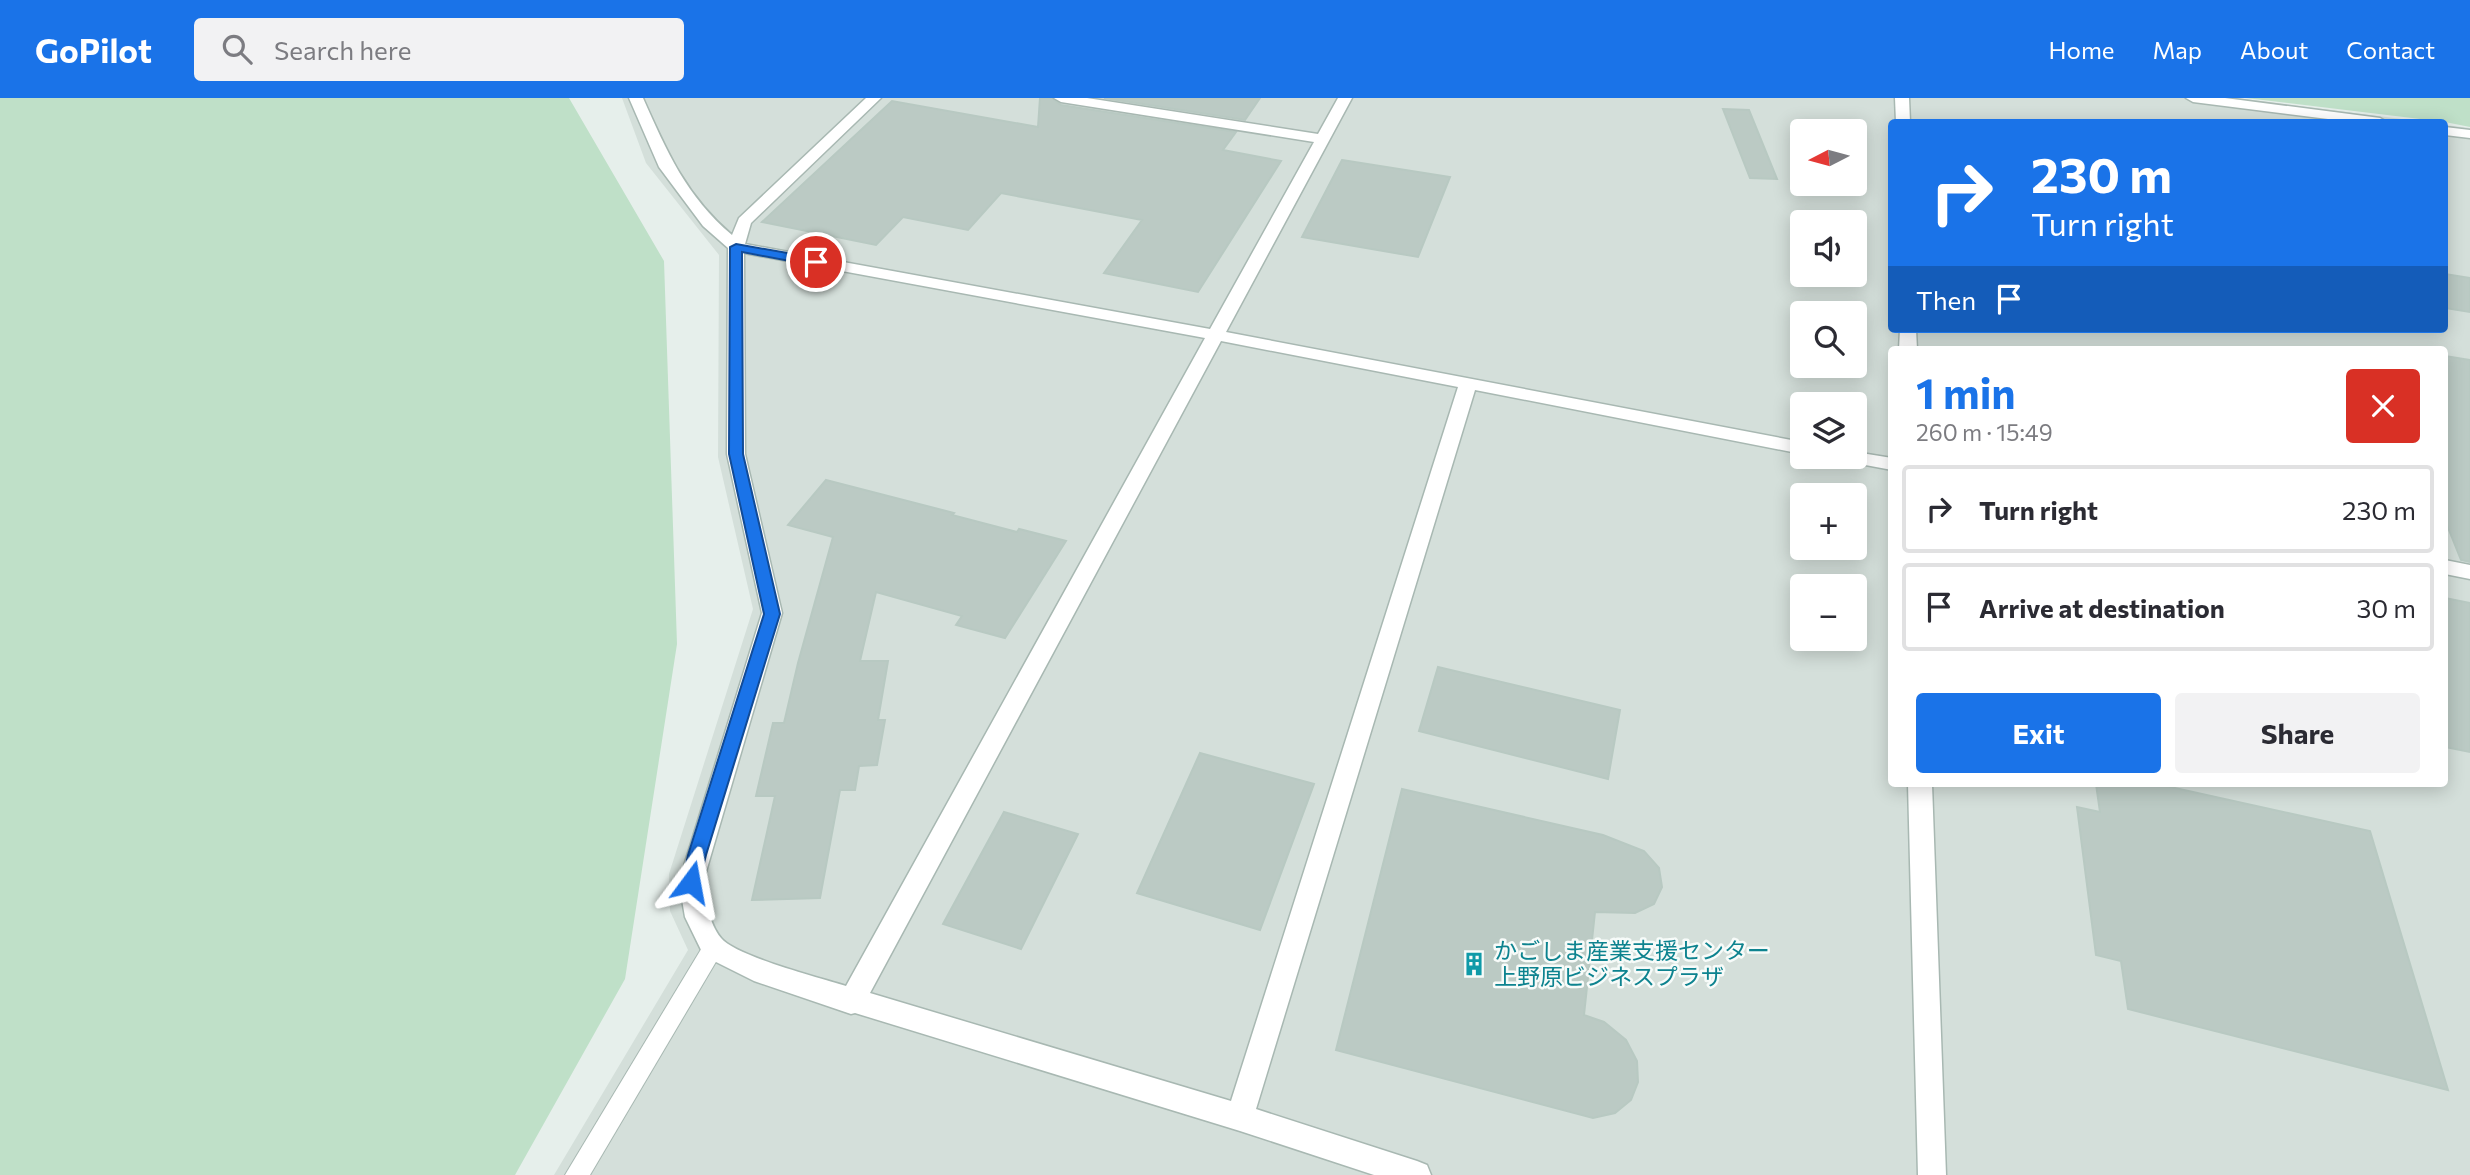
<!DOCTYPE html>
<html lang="en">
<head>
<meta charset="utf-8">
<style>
  :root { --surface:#fff; --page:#f2f2f3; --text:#2b2b33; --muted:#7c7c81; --line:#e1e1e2; --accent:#1a73e8 }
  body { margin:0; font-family:Commissioner,"Noto Sans JP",sans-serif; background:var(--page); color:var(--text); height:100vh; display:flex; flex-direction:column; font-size:26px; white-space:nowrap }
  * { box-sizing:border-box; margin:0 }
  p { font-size:23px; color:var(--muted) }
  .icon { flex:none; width:38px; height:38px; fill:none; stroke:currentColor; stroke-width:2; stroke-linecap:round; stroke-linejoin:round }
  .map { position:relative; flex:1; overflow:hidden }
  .side { position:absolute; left:1888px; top:248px; width:560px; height:441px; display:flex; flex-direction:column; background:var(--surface); border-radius:7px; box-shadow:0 4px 18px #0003 }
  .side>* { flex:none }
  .hud { position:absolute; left:1888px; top:21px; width:560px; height:214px; border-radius:7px; box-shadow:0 4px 18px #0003; background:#1a73e8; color:#fff; overflow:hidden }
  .needle { width:46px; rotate:264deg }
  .controls { position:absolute; left:1790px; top:21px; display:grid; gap:14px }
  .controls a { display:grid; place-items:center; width:77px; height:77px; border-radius:7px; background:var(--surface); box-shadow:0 4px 18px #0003; font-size:35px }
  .pin { position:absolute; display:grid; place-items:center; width:60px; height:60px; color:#fff; margin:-30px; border:4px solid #fff; border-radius:50%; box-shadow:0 2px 7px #0007 }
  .me { position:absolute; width:77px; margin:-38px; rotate:13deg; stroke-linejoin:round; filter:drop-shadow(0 0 5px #0008) }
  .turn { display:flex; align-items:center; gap:24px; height:147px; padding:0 28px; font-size:32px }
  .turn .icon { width:91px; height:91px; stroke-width:2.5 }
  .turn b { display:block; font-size:49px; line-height:60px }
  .then { display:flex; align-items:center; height:66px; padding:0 28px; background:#0003; gap:14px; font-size:26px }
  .round { display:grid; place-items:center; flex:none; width:74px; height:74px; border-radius:7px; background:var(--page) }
  .overview { display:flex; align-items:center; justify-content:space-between; height:119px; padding:0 28px }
  h1 { font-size:42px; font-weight:700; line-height:52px; color:var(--accent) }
  .button { display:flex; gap:14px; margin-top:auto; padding:14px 28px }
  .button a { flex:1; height:80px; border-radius:7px; background:var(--accent); color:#fff; font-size:28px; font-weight:700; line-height:80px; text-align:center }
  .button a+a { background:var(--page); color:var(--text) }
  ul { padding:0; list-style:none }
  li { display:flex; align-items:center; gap:21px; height:88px; margin:0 14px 10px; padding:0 14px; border:4px solid var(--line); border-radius:7px }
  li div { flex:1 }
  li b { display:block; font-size:26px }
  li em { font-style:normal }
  header { display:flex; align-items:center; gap:42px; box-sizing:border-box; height:98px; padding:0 35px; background:var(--accent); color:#fff }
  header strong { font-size:33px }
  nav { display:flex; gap:38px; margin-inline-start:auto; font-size:24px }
  .search { width:490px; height:63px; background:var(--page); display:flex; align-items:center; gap:18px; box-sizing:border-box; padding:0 24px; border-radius:7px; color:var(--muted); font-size:26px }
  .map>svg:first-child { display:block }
  .built { fill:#d4dfda; fill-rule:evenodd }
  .green { fill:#bfe0c8 }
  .building { fill:#bbcac4; stroke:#b8c9c2; stroke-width:2 }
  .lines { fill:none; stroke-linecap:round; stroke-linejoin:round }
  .service-casing { stroke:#a8b8b2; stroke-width:2 }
  .minor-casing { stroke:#a8b8b2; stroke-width:3 }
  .tertiary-casing { stroke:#a8b8b2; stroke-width:3 }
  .service { fill:#fff; fill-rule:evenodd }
  .minor { fill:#fff; fill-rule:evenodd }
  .tertiary { fill:#fff; fill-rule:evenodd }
  .route { fill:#1a73e8; stroke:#114b97; stroke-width:2 }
  .labels { text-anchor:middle; stroke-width:5; stroke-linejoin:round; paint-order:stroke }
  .near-culture-label { font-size:23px; fill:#0d838f; stroke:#f7fbf9; text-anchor:start }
</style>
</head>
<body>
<header>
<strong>GoPilot</strong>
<div class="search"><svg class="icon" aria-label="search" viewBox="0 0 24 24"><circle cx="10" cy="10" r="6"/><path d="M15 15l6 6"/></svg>Search here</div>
<nav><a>Home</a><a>Map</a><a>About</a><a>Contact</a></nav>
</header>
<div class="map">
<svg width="2470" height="1077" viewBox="0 0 2470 1077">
  <rect width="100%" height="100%" fill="#e6efeb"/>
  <path class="built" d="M622 0H2236L2425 24H1892V231H2445V27L2470 30V1077H554L688 852 670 813 669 776 753 511 718 359 719 157 646 65ZM1802 33H1855V86H1802ZM1802 124H1855V177H1802ZM1802 215H1855V268H1802ZM1892 252H2445V686H1892ZM1802 306H1855V359H1802ZM1802 397H1855V450H1802ZM1802 488H1855V541H1802Z"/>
  <path class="green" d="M0 0H569L664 163 677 546 625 881 515 1077H0Z
    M2246 0H2470V29L2445 24Z"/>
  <path class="building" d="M1040 0H1052L1061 7 1236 34 1223 52 1281 63 1198 194 1104 175 1142 122 1001 95 968 132 903 119 876 147 762 124 892 3 1038 29Z
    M1104 0H1260L1245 22Z
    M1723 11 1749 12 1777 81 1750 80Z
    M1342 62 1450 79 1418 159 1302 139Z
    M2445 176 2470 180V214L2445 210Z
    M2445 258 2470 262V464L2461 462 2445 422Z
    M826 382 954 415 952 417 1017 434 1019 431 1066 443 1005 540 956 527 962 518 876 494 860 563H888L878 622H885L877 667 859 668 855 692H840L820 800 752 802 775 698H756L773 625H784L798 565 833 439 788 427Z
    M2445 500 2470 505V654L2445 649Z
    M1438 569 1620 612 1608 681 1419 633Z
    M1200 655 1314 686 1260 832 1137 795Z
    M2096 686H2157L2370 733 2448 992 2128 911 2121 863 2096 857 2077 709 2100 714Z
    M1402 691 1603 737 1644 753 1659 770 1662 789 1654 806 1635 815 1595 814 1584 917 1604 924 1626 942 1637 963 1638 984 1631 1002 1615 1015 1593 1020 1336 952Z
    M1004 714 1078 736 1021 851 943 826Z"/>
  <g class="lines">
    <g class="service-casing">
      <path id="service" d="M713 841 720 843 724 850 720 857 590 1077H565L706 843Z"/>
    </g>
    <g class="minor-casing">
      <path id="minor" d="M629 0H643C667 54 686 98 732 137L739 120 866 0H881L751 125 745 146 1210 231 1314 44 1061 4 1054 0H1087L1318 36 1338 0H1352L1226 234 1802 344V356L1475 292 1256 1011 1417 1063 1427 1067 1431 1077H1374L1240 1033 855 915 851 916 754 883 704 858 685 819 679 784 762 515 727 356 728 150 703 128 659 69ZM744 155 1205 240 846 888C821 880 735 858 721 840 708 824 707 803 703 784L782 515 745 356ZM1221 243 1458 289 1231 1003 870 895Z
        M2186 0H2225L2380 20 2387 24H2352L2193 4Z
        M2445 29 2470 32V40L2445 37Z
        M1855 354 1892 360V372L1844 363 1842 359H1855Z
        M2445 462 2470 467V481L2445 476Z"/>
    </g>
    <g class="tertiary-casing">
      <path id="tertiary" d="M1895 0H1909L1910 24H1896Z
        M1900 231H1916L1917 252H1899Z
        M1908 686H1932L1946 1077H1918Z"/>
    </g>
    <use href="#service" class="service"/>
    <use href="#minor" class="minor"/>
    <use href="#tertiary" class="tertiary"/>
  </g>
  <path class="route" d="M736 146 816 160 822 164 816 168 742 154 743 356 780 516 706 757 698 789 691 792 685 789 682 784 688 757 764 516 729 356 730 149Z"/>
  <defs>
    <g id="building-bare" transform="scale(1.89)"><path d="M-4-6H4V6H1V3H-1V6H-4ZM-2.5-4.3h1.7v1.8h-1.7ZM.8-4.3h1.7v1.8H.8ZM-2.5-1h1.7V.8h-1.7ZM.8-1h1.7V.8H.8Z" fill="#0f9aa8" stroke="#f7fbf9" stroke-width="2.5" paint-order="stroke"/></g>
  </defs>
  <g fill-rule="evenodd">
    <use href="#building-bare" x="1474" y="866"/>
  </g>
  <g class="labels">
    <g class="near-culture-label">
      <text x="1494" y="861">かごしま産業支援センター<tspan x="1494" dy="26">上野原ビジネスプラザ</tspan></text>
    </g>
  </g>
</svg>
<div class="controls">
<a><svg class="needle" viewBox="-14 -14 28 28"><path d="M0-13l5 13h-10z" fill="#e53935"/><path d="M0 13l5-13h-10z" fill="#7c7c81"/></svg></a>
<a><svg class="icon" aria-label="sound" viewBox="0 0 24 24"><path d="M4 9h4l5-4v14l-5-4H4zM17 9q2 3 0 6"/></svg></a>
<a><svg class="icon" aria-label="search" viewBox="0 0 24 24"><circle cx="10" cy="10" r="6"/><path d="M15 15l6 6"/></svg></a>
<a><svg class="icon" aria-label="layers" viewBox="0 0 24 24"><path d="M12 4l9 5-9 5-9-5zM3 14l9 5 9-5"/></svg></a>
<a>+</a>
<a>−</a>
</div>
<div class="pin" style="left:816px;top:164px;background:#d93025"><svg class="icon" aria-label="arrive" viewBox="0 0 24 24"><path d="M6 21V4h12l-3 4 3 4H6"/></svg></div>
<svg class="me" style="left:691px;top:784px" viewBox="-20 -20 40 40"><path d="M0-17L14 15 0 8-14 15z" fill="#1a73e8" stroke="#fff" stroke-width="4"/></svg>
<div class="hud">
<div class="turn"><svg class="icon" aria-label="right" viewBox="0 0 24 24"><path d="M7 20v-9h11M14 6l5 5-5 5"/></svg><div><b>230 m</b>Turn right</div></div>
<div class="then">Then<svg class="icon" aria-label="arrive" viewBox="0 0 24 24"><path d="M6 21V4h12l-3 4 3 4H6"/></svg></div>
</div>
<section class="side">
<div class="overview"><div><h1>1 min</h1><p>260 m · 15:49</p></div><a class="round" style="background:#d93025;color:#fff"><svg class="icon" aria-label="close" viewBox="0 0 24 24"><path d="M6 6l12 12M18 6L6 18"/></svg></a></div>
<ul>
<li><svg class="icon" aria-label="right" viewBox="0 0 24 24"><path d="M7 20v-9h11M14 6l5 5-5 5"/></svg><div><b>Turn right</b></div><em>230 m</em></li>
<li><svg class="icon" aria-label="arrive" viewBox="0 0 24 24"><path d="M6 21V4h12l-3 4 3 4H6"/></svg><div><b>Arrive at destination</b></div><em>30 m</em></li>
</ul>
<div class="button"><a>Exit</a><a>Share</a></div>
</section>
</div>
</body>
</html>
